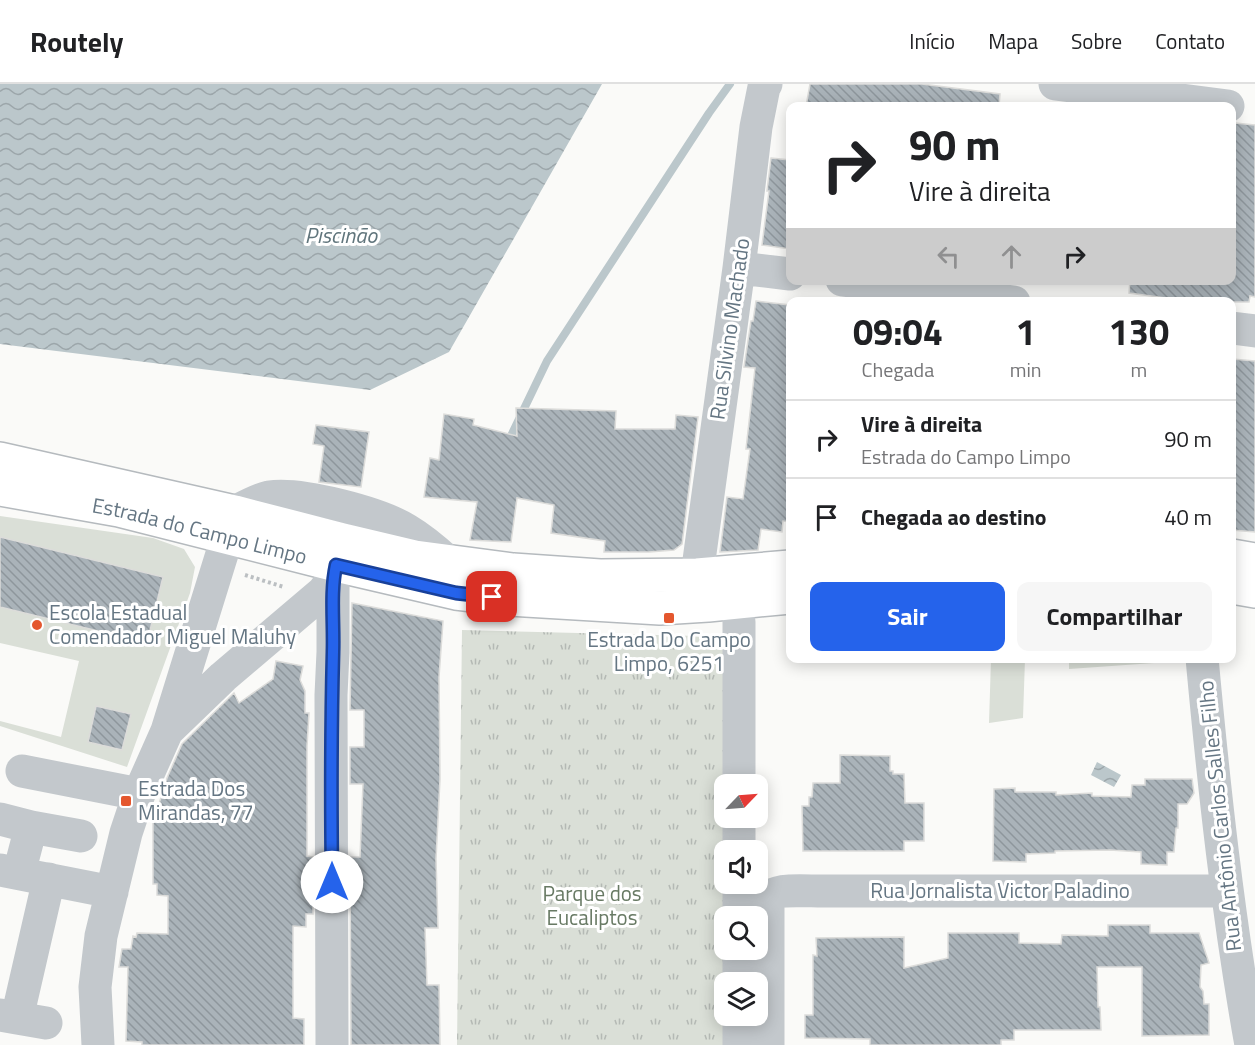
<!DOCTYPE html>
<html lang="pt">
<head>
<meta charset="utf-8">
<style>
  :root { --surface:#fff; --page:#f6f6f6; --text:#202124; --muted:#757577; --line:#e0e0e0; --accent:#2563eb }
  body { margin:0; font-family:"Titillium Web",sans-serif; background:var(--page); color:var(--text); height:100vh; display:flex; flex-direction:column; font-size:22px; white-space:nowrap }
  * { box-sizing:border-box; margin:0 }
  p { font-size:20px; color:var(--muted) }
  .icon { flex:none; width:33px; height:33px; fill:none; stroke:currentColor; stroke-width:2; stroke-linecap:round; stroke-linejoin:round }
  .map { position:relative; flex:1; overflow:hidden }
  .sheet { position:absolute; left:786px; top:213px; width:450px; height:366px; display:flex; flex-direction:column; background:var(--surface); border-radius:12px; box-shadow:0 3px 15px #0003 }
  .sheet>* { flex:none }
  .hud { position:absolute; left:786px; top:18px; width:450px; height:183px; border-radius:12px; box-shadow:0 3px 15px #0003; background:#fff; color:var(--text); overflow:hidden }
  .needle { width:39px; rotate:65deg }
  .tools { position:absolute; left:714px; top:690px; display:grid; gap:12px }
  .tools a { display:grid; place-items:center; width:54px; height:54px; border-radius:12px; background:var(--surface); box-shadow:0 3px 15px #0003; font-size:30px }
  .pin { position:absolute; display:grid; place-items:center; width:51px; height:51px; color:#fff; margin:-26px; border-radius:12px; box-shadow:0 3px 9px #0006 }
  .me { position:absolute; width:66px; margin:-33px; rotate:0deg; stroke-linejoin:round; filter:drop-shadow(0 0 4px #0008) }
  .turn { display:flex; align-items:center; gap:21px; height:126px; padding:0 24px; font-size:27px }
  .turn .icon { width:78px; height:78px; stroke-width:2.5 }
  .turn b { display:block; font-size:42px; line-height:51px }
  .lanes { display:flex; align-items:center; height:57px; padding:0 24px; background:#0003; justify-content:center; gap:30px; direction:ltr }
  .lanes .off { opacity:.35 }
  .eta { display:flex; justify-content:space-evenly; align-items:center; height:102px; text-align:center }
  .eta b { font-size:36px; font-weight:700; line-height:42px }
  .action { display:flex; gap:12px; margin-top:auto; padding:12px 24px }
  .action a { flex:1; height:69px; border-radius:12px; background:var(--accent); color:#fff; font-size:24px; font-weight:700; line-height:69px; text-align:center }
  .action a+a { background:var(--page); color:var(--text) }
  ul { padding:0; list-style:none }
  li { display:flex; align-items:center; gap:18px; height:78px; padding:0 24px; border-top:2px solid var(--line) }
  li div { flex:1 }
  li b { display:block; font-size:22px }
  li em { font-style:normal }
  header { display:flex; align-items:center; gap:36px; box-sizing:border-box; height:84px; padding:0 30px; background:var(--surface); border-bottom:2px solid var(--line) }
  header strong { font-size:28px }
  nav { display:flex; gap:33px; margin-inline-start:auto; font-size:21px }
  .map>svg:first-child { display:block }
  .grass { fill:#dadfd7 }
  .park { fill:url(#park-tufts) }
  .water { fill:url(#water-waves) }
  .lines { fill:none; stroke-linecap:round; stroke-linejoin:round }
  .stream { stroke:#bbc7cb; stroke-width:8 }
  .building { fill:url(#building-back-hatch); stroke:#dcdcda; stroke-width:1.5 }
  .major-casing { stroke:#b5babe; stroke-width:36 }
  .path { stroke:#bbbfc2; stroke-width:4; stroke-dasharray:3 3; stroke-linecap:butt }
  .minor { stroke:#c3c8cc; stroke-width:33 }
  .major { stroke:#fff; stroke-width:33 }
  .route-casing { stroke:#184099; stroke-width:15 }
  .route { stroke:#2563eb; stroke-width:10 }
  .poi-dot { fill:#e4572e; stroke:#fff; stroke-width:2 }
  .labels { text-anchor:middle; stroke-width:6; stroke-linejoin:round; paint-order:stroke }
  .street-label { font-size:21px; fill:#657683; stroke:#fff }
  .poi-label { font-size:21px; fill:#657683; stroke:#fff; text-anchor:start }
  .park-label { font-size:21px; fill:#687a64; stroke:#fff }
  .water-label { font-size:22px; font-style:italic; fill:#60757c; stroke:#fff }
</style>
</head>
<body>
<header>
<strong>Routely</strong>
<nav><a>Início</a><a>Mapa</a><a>Sobre</a><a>Contato</a></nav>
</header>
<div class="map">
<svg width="1255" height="961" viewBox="0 0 1255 961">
  <defs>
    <pattern id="park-tufts" width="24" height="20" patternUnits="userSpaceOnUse" patternTransform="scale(1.5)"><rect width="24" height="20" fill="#dadfd7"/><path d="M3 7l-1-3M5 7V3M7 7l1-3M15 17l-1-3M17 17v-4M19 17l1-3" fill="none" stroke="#b4b9b4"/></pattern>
    <pattern id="water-waves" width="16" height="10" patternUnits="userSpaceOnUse" patternTransform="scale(1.5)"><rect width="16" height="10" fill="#bbc7cb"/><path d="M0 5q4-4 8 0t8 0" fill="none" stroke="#9ca6aa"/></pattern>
    <pattern id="building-back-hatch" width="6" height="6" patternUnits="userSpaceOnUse" patternTransform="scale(1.5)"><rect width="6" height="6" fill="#aab3b9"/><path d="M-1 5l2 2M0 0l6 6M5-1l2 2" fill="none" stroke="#8e969c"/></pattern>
  </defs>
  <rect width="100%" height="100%" fill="#fafaf8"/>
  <path class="grass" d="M0 432 153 454 184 465 195 483 190 509 127 683 0 642V637L61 653 79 577 0 559V523L147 559 163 493 0 453Z
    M991 575H1025L1023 634 989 639Z
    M1069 575H1154V579L1069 585Z"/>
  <path class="park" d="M462 546 738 553 724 700V932L734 961H457Z"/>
  <path class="water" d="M0 0H602L449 268 370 306 0 260Z
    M1097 678 1121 691 1114 703 1091 691Z"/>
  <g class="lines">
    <path class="stream" d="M508 358 547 277 709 29 730 0"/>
  </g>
  <path class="building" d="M810 0H922L1000 10 999 22H806Z
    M1235 39 1255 41V213L1250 212 1249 218H1195L1129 209 1130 196H1232V59L1233 60Z
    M771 74 790 76V165L762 161 769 107H767Z
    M756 217 790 221V438L783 437 782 448 761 445 758 466 720 468 727 413 743 415 750 365H746L755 284 744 283 751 237H753Z
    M1232 275 1255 277V448L1232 446Z
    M516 324 616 327 615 345H675L676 331 698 333 682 460 674 466 649 468H604L605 457 551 449 554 421 517 414 511 458 470 456 477 418 424 413 430 374 439 376 444 330 474 335 473 341 517 352Z
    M316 341 369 348 361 403 319 398 324 362 313 360Z
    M0 453 163 493 147 559 0 523Z
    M352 519 443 537 439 593 440 695 436 775 438 844H425L427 901H439L440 961H351L350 773H360L363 700H350V663H364V626H350Z
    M276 577 303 582 300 596 305 607V629H309L307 662V772L313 773V830H306V843L293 842V934L304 935V961H142V958L126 957 128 883H119L122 865H131L133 852 136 853 137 849 168 850V812L157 811V800H153V739L167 694 182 660 234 609 239 619 273 595Z
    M96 622 131 630 122 666 88 658Z
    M840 671 890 672V687H893V690H904L905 719H924V757H904V767H803L802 722H809V713H812L813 699H840Z
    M1145 695H1192L1194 709 1187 720H1178V744H1176L1174 768H1167V781L1141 780V768L1110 766 1055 767V769L1026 770V778L993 777 994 705 1015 704V708H1056V711L1092 709V712L1131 713 1132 701H1145Z
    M1108 841H1150V849H1199L1209 879 1201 881 1200 903 1203 907 1204 920H1209V951L1142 952V883H1097L1098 923H1100L1101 946H1014V956H1001V961H870V955L805 954V931H813V871L817 872 816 854 904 853V884L948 874V849H1019V859L1061 860 1062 851 1108 852Z"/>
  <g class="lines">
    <g class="major-casing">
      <g id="major">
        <path d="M0 375 235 428 343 456 415 473 513 486 600 492 697 491 790 483"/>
        <path id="s1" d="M0 405 119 426 336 481 456 509 508 515 660 524 708 521 790 513"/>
        <path d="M1232 472 1255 476"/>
        <path d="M1232 503 1255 507"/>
      </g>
    </g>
    <path class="path" d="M245 491 284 503"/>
    <path class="minor" d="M1055 0 1228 22
      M739 184 790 190
      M842 196 1014 218
      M1232 244 1255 247
      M697 491 739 184 756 43 764 3 766 0
      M1202 574C1214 704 1228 833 1251 961
      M168 646 223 593 323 508 333 495 336 483
      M22 687 139 710
      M739 700V538
      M0 735 31 743
      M739 766V734
      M0 786 112 808
      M19 789 31 743 81 752
      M739 832V800
      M739 898V866
      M0 931 17 934 49 795
      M17 934 46 939
      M98 961 95 903 101 852 126 749 139 710 167 647 235 428C246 422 257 416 269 413 301 408 380 429 407 446 422 455 435 466 447 477
      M332 961 331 611 333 568V495
      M739 961V932
      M768 961V821C769 817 770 814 772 811 780 805 808 807 818 807H1227"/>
    <use href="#major" class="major"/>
  </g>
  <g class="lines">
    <g class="route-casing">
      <path id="route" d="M332 798C331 721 331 645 333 568 334 539 330 509 336 481L456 509 492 513"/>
    </g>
    <use href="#route" class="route"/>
  </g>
  <g class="poi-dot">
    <rect x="663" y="528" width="12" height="12" rx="3"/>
    <circle cx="37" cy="541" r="6"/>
    <rect x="120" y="711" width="12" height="12" rx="3"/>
  </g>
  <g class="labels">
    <g class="street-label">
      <text transform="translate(730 245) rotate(-82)" y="7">Rua Silvino Machado</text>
      <text dy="7" stroke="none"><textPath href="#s1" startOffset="204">Estrada do Campo Limpo</textPath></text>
      <text transform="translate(1220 732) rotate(-96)" y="7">Rua Antônio Carlos Salles Filho</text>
      <text x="1000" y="814">Rua Jornalista Victor Paladino</text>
    </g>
    <g class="poi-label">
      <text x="49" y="536">Escola Estadual<tspan x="49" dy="24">Comendador Miguel Maluhy</tspan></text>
      <text x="669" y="563" text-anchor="middle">Estrada Do Campo<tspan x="669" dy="24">Limpo, 6251</tspan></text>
      <text x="138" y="712">Estrada Dos<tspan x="138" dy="24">Mirandas, 77</tspan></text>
    </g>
    <g class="park-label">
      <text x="592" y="817">Parque dos<tspan x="592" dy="24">Eucaliptos</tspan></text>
    </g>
    <g class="water-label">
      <text x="341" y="159">Piscinão</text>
    </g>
  </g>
</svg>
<div class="tools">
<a><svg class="needle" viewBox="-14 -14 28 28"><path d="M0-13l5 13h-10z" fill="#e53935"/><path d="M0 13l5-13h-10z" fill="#757577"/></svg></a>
<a><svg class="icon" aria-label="sound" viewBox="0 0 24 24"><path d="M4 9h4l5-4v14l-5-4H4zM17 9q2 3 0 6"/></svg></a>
<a><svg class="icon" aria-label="search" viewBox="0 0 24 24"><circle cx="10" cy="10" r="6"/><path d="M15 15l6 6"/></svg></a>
<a><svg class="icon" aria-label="layers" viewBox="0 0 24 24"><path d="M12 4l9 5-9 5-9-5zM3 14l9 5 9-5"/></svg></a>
</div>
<div class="pin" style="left:492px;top:513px;background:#d93025"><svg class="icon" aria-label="arrive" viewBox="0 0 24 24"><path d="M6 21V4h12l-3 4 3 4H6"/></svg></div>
<svg class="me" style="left:332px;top:798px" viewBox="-20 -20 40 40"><circle r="19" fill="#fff"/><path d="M0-13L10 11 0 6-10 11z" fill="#2563eb"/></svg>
<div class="hud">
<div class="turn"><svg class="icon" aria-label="right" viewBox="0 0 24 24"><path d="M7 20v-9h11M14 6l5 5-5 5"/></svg><div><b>90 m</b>Vire à direita</div></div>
<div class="lanes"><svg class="icon off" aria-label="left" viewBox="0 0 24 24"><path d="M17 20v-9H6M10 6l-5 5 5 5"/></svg><svg class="icon off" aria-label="ahead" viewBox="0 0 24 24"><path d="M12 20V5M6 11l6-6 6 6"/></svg><svg class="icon" aria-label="right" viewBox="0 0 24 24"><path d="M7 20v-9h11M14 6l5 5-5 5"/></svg></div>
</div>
<section class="sheet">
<div class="eta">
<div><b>09:04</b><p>Chegada</p></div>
<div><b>1</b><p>min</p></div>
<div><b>130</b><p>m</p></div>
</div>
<ul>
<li><svg class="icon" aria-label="right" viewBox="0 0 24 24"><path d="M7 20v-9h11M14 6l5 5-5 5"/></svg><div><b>Vire à direita</b><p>Estrada do Campo Limpo</p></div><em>90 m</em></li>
<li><svg class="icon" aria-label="arrive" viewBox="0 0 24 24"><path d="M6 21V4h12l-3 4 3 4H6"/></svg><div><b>Chegada ao destino</b></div><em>40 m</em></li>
</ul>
<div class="action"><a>Sair</a><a>Compartilhar</a></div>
</section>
</div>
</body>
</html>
